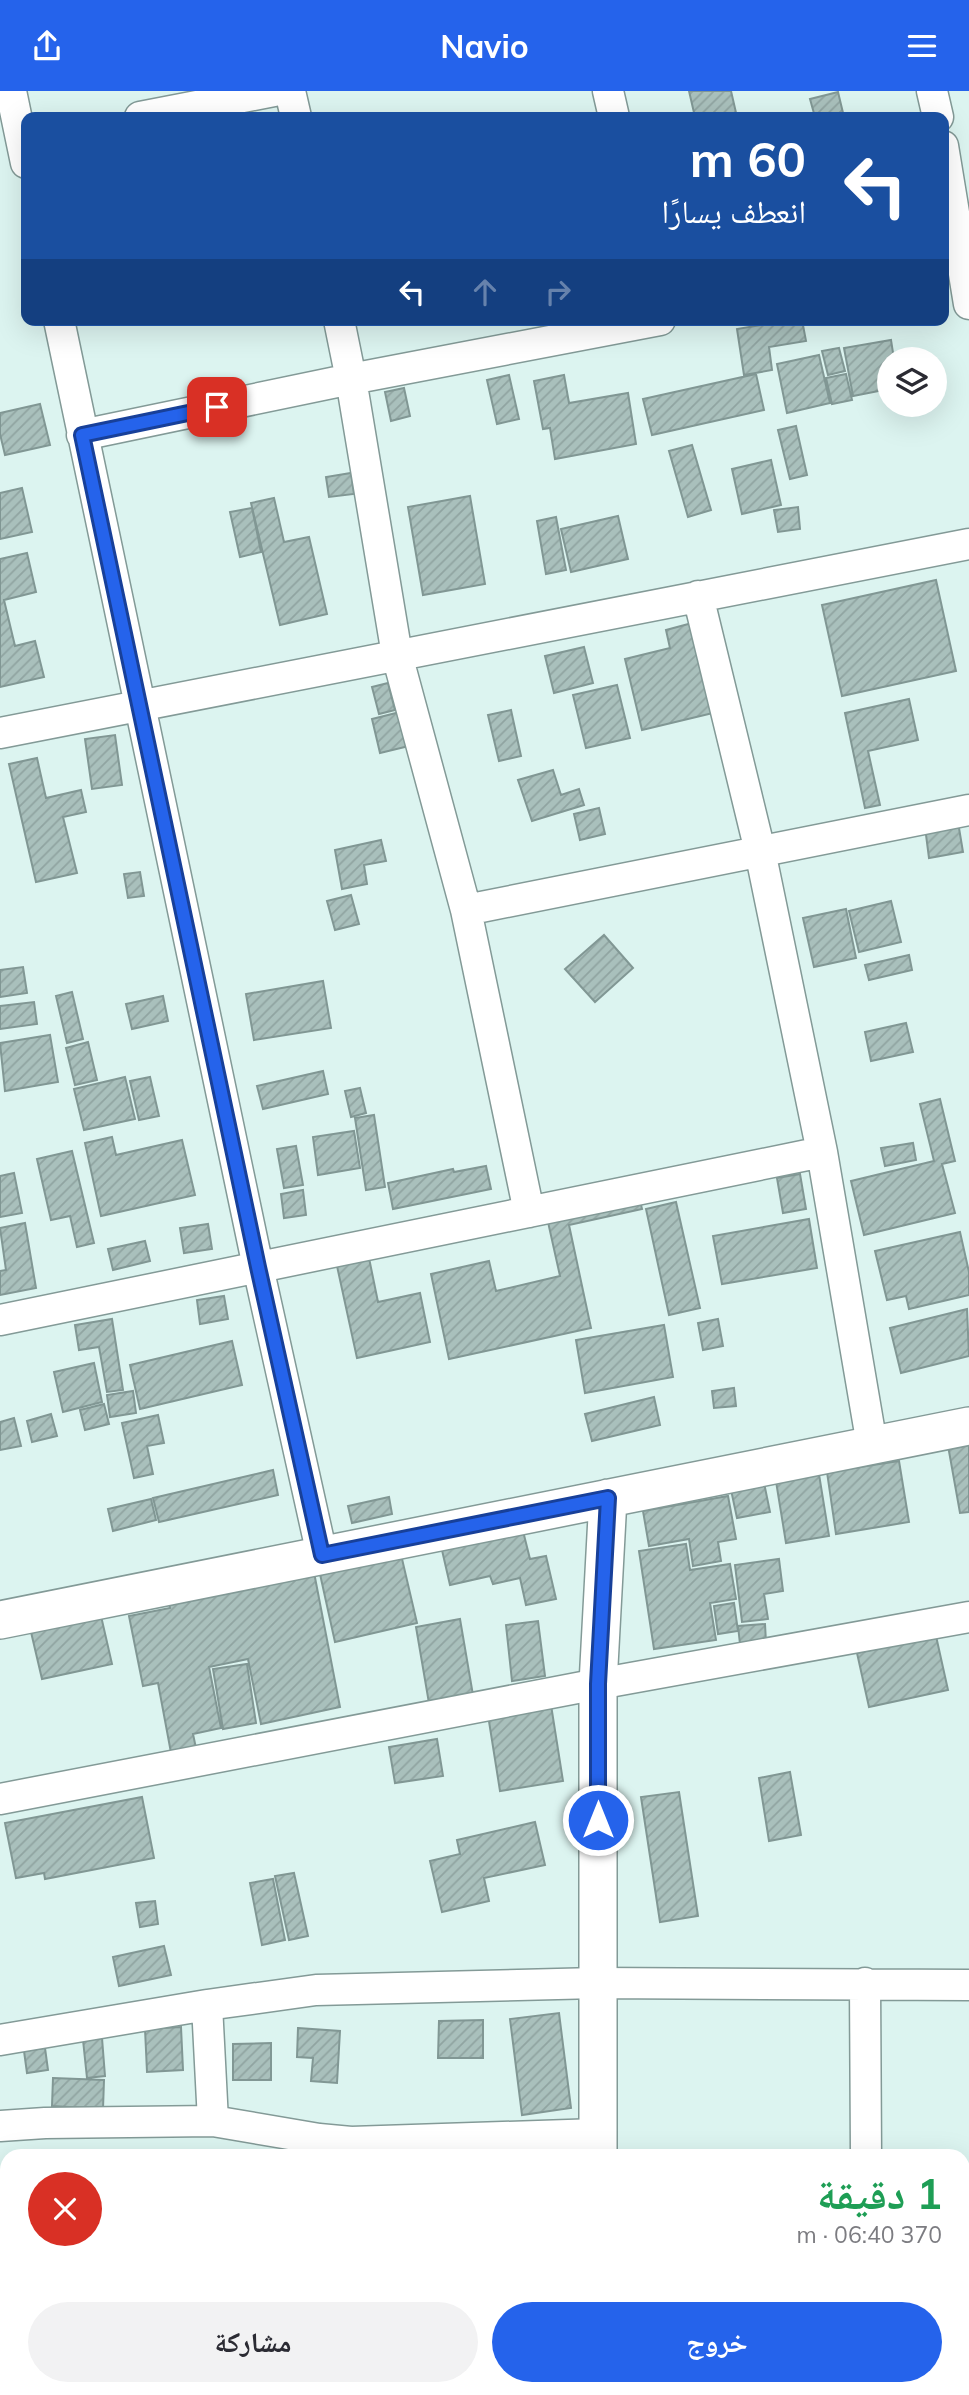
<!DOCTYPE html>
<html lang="ar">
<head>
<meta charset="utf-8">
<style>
  :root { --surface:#fff; --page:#f2f2f3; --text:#2b2b33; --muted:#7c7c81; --accent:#2563eb }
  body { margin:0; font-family:Mulish,"Noto Naskh Arabic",sans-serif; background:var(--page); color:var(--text); direction:rtl; height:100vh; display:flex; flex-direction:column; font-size:26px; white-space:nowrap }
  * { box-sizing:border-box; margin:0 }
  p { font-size:23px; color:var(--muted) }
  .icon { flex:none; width:38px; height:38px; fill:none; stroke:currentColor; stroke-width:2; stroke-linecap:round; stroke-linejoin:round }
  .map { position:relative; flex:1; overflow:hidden; direction:ltr }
  .side { position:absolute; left:0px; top:2058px; width:970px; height:247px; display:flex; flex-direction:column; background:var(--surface); border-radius:21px 21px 0 0; box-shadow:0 7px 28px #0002; direction:rtl }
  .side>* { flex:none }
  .top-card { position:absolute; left:21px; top:21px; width:928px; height:214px; border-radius:14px; box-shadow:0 7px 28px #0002; direction:rtl; background:#1a4fa0; color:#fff; overflow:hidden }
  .controls { position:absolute; left:877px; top:256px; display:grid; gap:14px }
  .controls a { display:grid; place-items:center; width:70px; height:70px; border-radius:50%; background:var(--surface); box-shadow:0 7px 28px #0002; font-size:35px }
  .pin { position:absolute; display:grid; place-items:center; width:60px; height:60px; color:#fff; margin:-30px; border-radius:14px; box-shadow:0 4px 10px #0006 }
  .me { position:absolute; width:77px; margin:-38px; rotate:0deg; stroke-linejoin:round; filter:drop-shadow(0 0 5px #0008) }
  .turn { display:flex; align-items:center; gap:24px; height:147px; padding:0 28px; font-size:32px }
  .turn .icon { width:91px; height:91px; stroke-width:2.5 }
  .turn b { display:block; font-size:49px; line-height:60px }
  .lanes { display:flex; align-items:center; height:66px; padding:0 28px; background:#0003; justify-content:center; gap:35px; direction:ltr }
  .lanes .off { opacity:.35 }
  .round { display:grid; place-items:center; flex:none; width:74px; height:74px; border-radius:37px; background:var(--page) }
  .headline { display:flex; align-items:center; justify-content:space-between; height:119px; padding:0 28px }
  h1 { font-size:42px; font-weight:700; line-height:52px; color:#1e9e55 }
  .primary-button { display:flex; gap:14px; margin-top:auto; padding:14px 28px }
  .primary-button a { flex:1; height:80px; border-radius:42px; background:var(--accent); color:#fff; font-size:28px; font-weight:700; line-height:80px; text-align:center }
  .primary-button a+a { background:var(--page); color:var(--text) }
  header { display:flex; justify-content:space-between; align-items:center; height:91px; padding:0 28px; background:var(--accent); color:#fff; font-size:32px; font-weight:700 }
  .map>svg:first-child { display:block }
  .building { fill:url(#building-hatch); stroke:#819794; stroke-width:2 }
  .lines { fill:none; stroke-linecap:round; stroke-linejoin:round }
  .minor-casing { stroke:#839a97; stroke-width:33 }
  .tertiary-casing { stroke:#839a97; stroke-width:40 }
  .minor { stroke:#fff; stroke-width:30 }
  .tertiary { stroke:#fff; stroke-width:37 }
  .route-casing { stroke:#184099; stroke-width:18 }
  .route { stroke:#2563eb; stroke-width:12 }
</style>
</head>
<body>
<header><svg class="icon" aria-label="menu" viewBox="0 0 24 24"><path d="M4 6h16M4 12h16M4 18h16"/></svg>Navio<svg class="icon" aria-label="share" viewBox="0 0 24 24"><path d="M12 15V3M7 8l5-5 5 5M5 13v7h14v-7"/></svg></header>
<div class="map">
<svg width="969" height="2304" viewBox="0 0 969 2304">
  <defs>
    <pattern id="building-hatch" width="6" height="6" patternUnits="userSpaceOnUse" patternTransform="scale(1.75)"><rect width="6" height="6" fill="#a9c0bc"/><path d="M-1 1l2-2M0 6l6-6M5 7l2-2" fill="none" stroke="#90a4a1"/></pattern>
  </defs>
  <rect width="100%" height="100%" fill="#dcf4f0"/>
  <path class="building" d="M689 0H731L737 26H695Z
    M838 1 844 26H815L810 8Z
    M792 229H802L806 250 769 256 772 279 744 284 737 238Z
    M891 249 894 268H889V298L853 305 844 257Z
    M839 257 845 280 828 284 822 260Z
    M819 264 830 312 787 322 777 273Z
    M756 283 764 319 652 344 643 308Z
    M846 283 852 309 832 313 826 287Z
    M509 284 519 328 497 333 487 289Z
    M564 284 569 312 628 302 636 353 555 368 550 337 543 338 534 290Z
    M404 297 410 325 391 330 385 301Z
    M40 313 50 354 5 364 0 343V322Z
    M796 335 807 384 790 388 778 339Z
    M692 354 711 419 688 426 669 360Z
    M771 369 781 414 742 423 732 378Z
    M351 382 354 403 329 406 326 386Z
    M22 397 32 441 0 448V402Z
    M470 405 485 493 423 504 408 416Z
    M274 407 284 451 309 446 327 523 280 534 251 412Z
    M798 416 800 438 778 441 774 419Z
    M252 417 261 461 240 466 230 421Z
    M618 425 628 468 571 481 561 438Z
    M556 426 566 479 546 483 537 430Z
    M27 462 36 501 4 509 15 555 35 550 44 586 0 596V468Z
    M936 489 956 580 842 605 822 514Z
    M692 532 713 622 642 639 625 568 670 557 666 539Z
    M584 556 593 592 554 602 545 565Z
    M388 592 395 619 379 623 372 596Z
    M617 594 630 647 586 657 573 604Z
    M909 608 918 649 868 660 880 714 865 717 845 622Z
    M511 619 521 665 499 670 488 624Z
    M400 621 409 655 380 662 372 628Z
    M115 644 122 694 92 698 85 648Z
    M37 667 46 707 81 699 86 721 63 726 77 782 36 791 9 673Z
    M553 679 561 704 579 698 584 714 532 730 518 689Z
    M599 717 605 743 580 749 574 723Z
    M958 731 963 761 929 767 925 736Z
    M381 749 386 770 364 774 367 793 342 798 335 759Z
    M140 781 144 805 128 807 124 783Z
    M351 804 359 833 335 839 327 810Z
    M891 810 901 851 859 861 849 820Z
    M846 818 856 867 814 876 803 827Z
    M604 844 633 877 595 911 565 878Z
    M909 864 912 879 869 889 865 874Z
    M23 876 27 902 0 906V879Z
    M323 890 331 937 254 949 246 903Z
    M72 901 83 948 67 952 56 905Z
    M163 905 168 930 132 938 126 913Z
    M34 911 37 933 0 938V915Z
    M906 932 913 961 871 970 865 941Z
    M50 944 58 991 5 1000 0 952Z
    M88 951 97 989 75 994 66 957Z
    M323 980 328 1003 263 1018 257 995Z
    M125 986 135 1028 84 1039 74 998Z
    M150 986 159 1025 139 1029 130 990Z
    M360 997 366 1022 351 1026 345 1000Z
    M940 1008 955 1070 942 1073 955 1122 864 1144 851 1090 934 1070 920 1013Z
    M374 1024 385 1096 366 1099 355 1027Z
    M354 1040 360 1077 318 1084 313 1046Z
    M112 1046 116 1064 182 1049 195 1104 101 1125 85 1052Z
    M913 1052 916 1069 885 1075 881 1057Z
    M296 1055 303 1094 284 1097 277 1058Z
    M72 1060 94 1152 77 1156 70 1125 51 1129 37 1068Z
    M486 1075 491 1098 393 1118 388 1092 453 1078 454 1081Z
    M14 1082 22 1122 0 1126V1085Z
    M800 1083 806 1118 783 1122 777 1087Z
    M636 1093 642 1118 569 1134 591 1237 449 1268 431 1183 489 1170 496 1200 560 1185 544 1113Z
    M303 1099 306 1124 284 1127 281 1103Z
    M676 1111 700 1217 669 1224 646 1118Z
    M809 1128 817 1177 722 1193 713 1145Z
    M25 1132 36 1197 0 1204V1180L6 1179 0 1137Z
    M208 1133 212 1158 184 1162 180 1137Z
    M960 1141 969 1181V1204L909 1218 906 1205 887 1209 875 1160Z
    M145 1150 150 1170 113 1179 108 1158Z
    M369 1167 378 1211 420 1202 430 1251 357 1267 337 1175Z
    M224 1205 228 1228 200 1233 197 1209Z
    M967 1218 969 1265 901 1282 890 1237Z
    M112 1228 123 1299 107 1301 99 1256 79 1259 75 1234Z
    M718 1228 723 1255 703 1259 698 1232Z
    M664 1234 673 1286 585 1302 576 1249Z
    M232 1250 242 1294 140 1318 130 1274Z
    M94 1272 102 1311 63 1321 54 1281Z
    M734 1297 736 1315 714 1317 712 1300Z
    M133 1300 136 1322 110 1326 107 1304Z
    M654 1306 660 1334 592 1350 585 1323Z
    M104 1313 109 1333 85 1339 80 1319Z
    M51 1323 57 1345 32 1351 27 1330Z
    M158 1324 164 1352 147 1355 153 1383 134 1387 122 1332Z
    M14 1327 21 1355 0 1359V1331Z
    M969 1346V1421L960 1422 947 1349Z
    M899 1370 909 1431 836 1443 827 1381Z
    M817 1371 829 1445 786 1452 774 1378Z
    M273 1379 278 1404 159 1431 153 1407Z
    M763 1387 770 1421 737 1427 730 1394Z
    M728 1405 736 1448 718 1451 721 1470 693 1475 689 1448 649 1455 643 1420Z
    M389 1406 392 1423 352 1432 348 1415Z
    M151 1408 156 1429 113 1440 108 1418Z
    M520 1428 530 1468 546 1465 556 1508 526 1514 520 1487 493 1493 490 1485 450 1494 439 1446Z
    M686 1453 690 1479 730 1473 736 1508 710 1512 716 1549 654 1558 639 1460Z
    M399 1455 417 1532 335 1551 318 1474Z
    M779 1468 783 1500 764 1503 768 1528 742 1531 735 1474Z
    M312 1471 340 1616 261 1633 248 1568 209 1576 221 1637 193 1643 197 1662 172 1667 158 1592 143 1595 129 1525 170 1517 167 1499Z
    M734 1512 738 1540 718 1543 714 1515Z
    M101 1525 112 1573 42 1588 31 1541Z
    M460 1528 474 1610 430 1618 416 1536Z
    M538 1530 545 1585 512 1590 506 1534Z
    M765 1533 766 1551 740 1553 738 1535Z
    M936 1545 948 1599 869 1616 857 1562Z
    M247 1573 256 1632 223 1638 213 1578Z
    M551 1614 563 1690 500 1700 488 1624Z
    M437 1648 443 1685 395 1692 389 1656Z
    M790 1681 801 1744 769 1750 759 1687Z
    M679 1701 698 1825 660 1831 641 1706Z
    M142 1706 154 1767 45 1788 44 1782 16 1787 5 1732Z
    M535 1731 545 1774 484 1787 489 1810 442 1821 430 1770 460 1763 457 1749Z
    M294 1782 308 1845 289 1849 275 1785Z
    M273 1788 285 1849 262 1854 250 1792Z
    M155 1810 158 1833 140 1836 136 1812Z
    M164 1855 171 1884 119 1895 113 1866Z
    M559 1922 571 2017 522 2024 510 1928Z
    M483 1929V1967H438L439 1930Z
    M181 1936 183 1979 147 1981 145 1938Z
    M298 1937 340 1940 337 1992 311 1990 313 1967 297 1966Z
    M102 1947 105 1985 87 1987 83 1949Z
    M271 1952V1989H233V1953Z
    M45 1957 48 1979 27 1982 24 1960Z
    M53 1987 104 1989 103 2018 52 2015Z
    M25 2298H78L79 2304H26Z
    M128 2298H161V2304H128Z
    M286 2298H308L309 2304H287Z
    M419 2298H458V2299L420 2304Z"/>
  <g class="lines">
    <g class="minor-casing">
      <path id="minor" d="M11 0 26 72
        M290 0 296 26
        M608 0 614 26
        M932 0 938 26
        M140 26 274 0
        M943 55 969 213
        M59 229 258 1176 322 1464
        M339 229 351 288 397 564 466 819 529 1121
        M82 344 351 288 660 229
        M698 505 760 760 822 1061 872 1354
        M0 642 969 453
        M466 819 969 719
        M0 1229 822 1061
        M0 1708 598 1593 969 1526
        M865 1892 866 2065
        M207 1914 213 2030
        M0 1949 207 1914 316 1899 597 1892 969 1894
        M0 2035 45 2032 213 2030 319 2048 351 2051 598 2043
        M962 2152H969
        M0 2249H7
        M868 2298V2304"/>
    </g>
    <g class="tertiary-casing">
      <path id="tertiary" d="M0 1529 969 1335
        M598 2065V1593L608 1407
        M598 2304V2298"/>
    </g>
    <use href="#minor" class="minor"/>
    <use href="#tertiary" class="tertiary"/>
  </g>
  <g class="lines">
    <g class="route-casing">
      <path id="route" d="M217 316 82 344 258 1176 322 1464 608 1407 598 1593V1729"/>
    </g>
    <use href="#route" class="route"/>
  </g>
</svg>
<div class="controls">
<a><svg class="icon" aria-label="layers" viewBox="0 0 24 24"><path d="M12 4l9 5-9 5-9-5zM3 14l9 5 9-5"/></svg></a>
</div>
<div class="pin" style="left:217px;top:316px;background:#d93025"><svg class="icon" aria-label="arrive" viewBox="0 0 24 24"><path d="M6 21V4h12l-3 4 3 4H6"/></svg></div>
<svg class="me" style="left:598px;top:1729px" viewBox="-20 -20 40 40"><circle r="17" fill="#2563eb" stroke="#fff" stroke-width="3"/><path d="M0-11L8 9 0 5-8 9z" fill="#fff"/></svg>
<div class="top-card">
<div class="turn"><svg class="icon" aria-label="left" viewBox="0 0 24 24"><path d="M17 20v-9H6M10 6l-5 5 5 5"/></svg><div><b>60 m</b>انعطف يسارًا</div></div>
<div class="lanes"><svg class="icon" aria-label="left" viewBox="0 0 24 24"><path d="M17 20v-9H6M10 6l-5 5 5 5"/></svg><svg class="icon off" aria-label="ahead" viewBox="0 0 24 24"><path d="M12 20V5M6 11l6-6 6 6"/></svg><svg class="icon off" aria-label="right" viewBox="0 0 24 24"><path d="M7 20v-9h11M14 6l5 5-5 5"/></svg></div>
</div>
<section class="side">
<div class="headline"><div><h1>1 دقيقة</h1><p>370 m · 06:40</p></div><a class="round" style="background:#d93025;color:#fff"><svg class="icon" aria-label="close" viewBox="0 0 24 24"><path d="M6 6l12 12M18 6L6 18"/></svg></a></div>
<div class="primary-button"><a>خروج</a><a>مشاركة</a></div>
</section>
</div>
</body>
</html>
